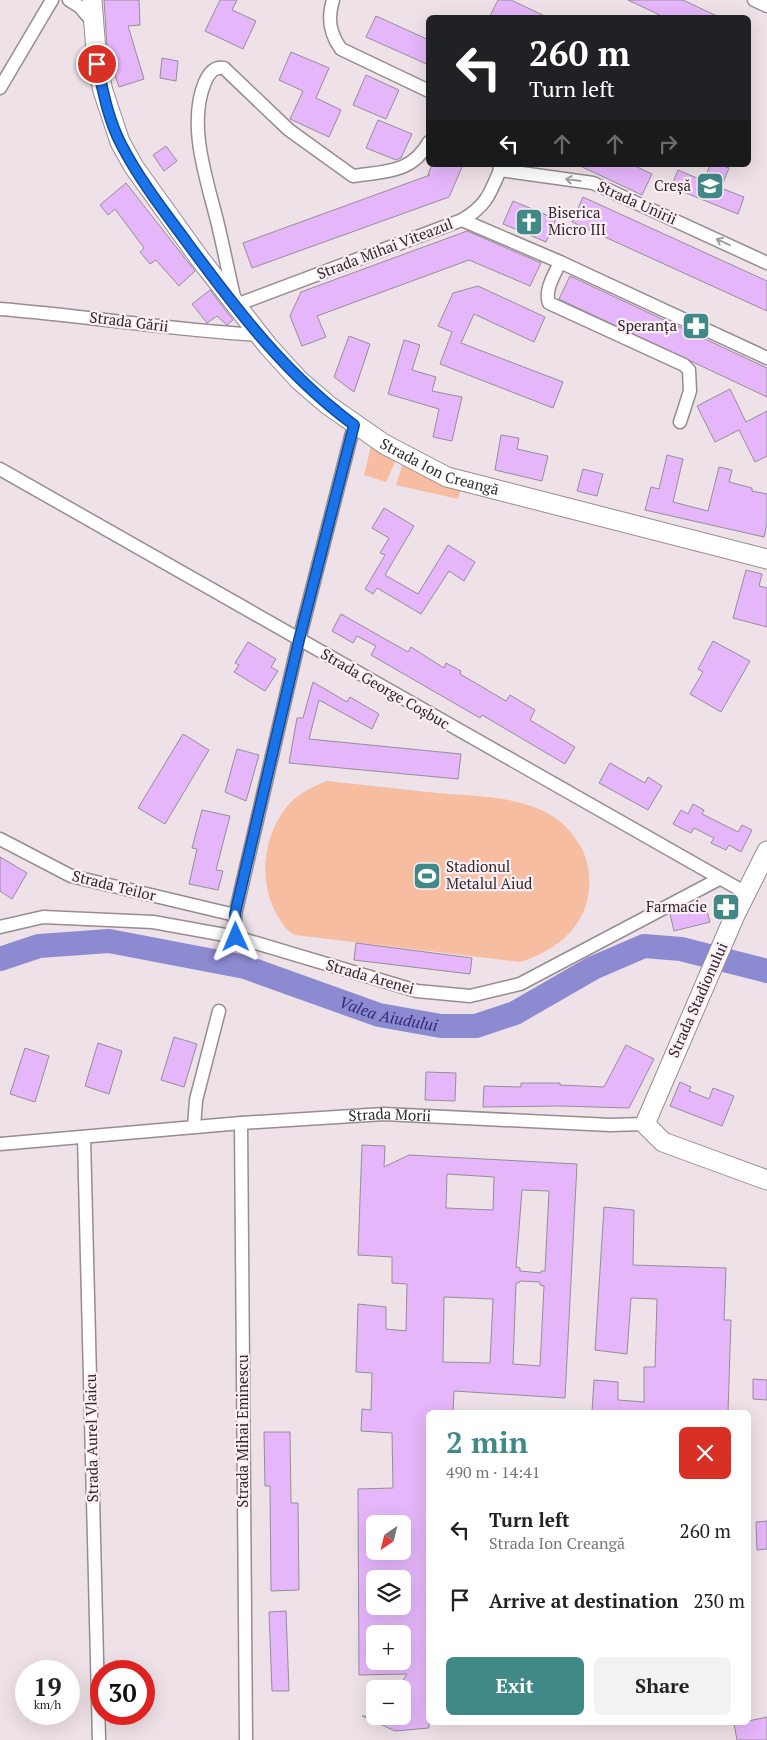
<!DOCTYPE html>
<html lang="en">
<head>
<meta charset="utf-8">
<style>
  :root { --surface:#fff; --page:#f2f2f2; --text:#222; --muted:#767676; --accent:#418987 }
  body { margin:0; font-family:"PT Serif",serif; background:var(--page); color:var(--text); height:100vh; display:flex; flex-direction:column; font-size:19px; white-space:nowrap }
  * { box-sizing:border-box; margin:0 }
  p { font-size:16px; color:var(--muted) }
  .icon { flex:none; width:28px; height:28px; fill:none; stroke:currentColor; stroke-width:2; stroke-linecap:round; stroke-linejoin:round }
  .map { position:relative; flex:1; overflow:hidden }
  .sheet { position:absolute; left:426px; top:1410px; width:325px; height:315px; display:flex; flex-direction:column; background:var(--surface); border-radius:8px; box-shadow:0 5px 20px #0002 }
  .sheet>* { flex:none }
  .top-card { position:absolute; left:426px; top:15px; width:325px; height:152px; border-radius:8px; box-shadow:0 5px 20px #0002; background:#202124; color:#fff; overflow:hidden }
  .needle { width:32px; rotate:215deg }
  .buttons { position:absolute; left:366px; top:1515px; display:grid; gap:10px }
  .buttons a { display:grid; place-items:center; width:45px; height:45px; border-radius:8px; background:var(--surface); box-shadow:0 5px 20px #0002; font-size:25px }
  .speed { position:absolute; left:15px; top:1660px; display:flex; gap:10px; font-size:25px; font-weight:700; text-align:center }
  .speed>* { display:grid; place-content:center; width:65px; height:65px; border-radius:50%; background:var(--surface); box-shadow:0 5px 20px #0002; line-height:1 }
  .speed small { font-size:12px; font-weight:400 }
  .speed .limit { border:8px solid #d22; background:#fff; color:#111 }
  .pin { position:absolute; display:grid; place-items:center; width:42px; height:42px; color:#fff; margin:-21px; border:2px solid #fff; border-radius:50%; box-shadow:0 1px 5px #0007 }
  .me { position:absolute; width:55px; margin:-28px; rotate:359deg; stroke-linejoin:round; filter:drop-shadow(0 0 4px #0008) }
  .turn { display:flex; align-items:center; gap:18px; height:105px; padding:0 20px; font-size:22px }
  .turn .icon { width:65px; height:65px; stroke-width:2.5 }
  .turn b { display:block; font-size:35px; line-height:42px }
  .lanes { display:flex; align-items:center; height:48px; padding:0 20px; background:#0003; justify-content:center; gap:25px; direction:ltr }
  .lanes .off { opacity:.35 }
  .round { display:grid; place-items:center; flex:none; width:52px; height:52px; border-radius:8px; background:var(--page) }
  .overview { display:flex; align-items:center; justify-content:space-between; height:85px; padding:0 20px }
  h1 { font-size:30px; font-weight:700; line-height:38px; color:var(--accent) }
  .action { display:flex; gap:10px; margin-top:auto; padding:10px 20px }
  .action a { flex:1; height:58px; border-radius:8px; background:var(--accent); color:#fff; font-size:20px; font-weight:700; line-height:58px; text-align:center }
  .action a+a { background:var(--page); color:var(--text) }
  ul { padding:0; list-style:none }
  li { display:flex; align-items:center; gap:15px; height:70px; padding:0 20px }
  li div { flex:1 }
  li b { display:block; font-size:19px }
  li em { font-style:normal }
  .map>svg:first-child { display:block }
  .green { fill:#f7bda0 }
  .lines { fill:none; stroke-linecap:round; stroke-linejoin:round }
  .river { stroke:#8c8ad1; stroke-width:24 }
  .building { fill:#e5b6fa; stroke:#958e98; fill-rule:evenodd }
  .minor-casing { stroke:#978c91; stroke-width:15 }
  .secondary-casing { stroke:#978c91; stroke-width:21 }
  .minor { stroke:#fff; stroke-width:12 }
  .secondary { stroke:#fff; stroke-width:19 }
  .oneway { stroke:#a19fa0 }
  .route-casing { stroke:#114b97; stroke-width:12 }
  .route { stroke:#1a73e8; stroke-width:9 }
  .labels { text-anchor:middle; stroke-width:4.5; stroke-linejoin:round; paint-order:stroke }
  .poi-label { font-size:15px; fill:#2e292b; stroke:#fbeef5; text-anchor:end }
  .street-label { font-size:15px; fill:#2e292b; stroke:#fbeef5 }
  .water-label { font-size:16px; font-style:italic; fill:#36277b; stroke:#fbeef5 }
</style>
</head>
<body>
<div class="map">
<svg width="767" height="1740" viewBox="0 0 767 1740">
  <rect width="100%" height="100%" fill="#eee1e7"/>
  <path class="green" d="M372 442 398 456 386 482 364 475Z
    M404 460 461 488 458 499 396 485Z
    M327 781C364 785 400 789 437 793 490 798 554 794 582 849 590 865 591 883 587 901 579 933 550 953 520 962L295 935C287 931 283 925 279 918 258 885 262 840 285 809 295 795 312 787 327 781Z"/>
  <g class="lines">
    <path class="river" id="s1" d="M0 959 39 946 109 941 245 967 379 1015 441 1026H476L515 1013 593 968 644 946 681 949 767 971"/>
  </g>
  <path class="building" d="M104 0H139L140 25 128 26 144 79 119 87 112 66 109 67 108 62Z
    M220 0H237L232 10 256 21 243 49 205 31Z
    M498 0H511L549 18H489Z
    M628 0H683L721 18H666Z
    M376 16 429 40V65L366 37Z
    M291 52 329 68 316 98 341 110 329 137 290 119 303 91 279 80Z
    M162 58 178 61 176 81 160 78Z
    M366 75 399 90 386 119 353 105Z
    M378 120 412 134 401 158 396 160 366 148Z
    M166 146 177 161 164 171 153 155Z
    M432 165H463L449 197 252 268 243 243 430 175 428 174Z
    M578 165H633L652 174 642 195Z
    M710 165H720L729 168 721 188 744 197 738 214 671 187 678 170 704 181Z
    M126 183 195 271 179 286 156 260 150 264 140 252 144 248 115 209 108 215 100 205Z
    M583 197 767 281V311L572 222Z
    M513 201 556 219 546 242 503 224Z
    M467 231 541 263 530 286 469 260 317 316 326 337 302 346 290 316 301 292Z
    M570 276 767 368V397L559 299Z
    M478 286 545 317 534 342 474 314 461 343 563 382 553 408 440 364 452 332 438 326 453 293Z
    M210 290 233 320 227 325 217 316 207 323 192 304Z
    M349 336 370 344 354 392 334 377Z
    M404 340 420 345 412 370 436 377 432 391 462 397 452 441 433 437 439 409 388 394Z
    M730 389 746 422 767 411V456L755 462 739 430 715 442 697 406Z
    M501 435 519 438 517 449 548 456 542 481 495 470Z
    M667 455 683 459 673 502 708 511 719 467 732 470 729 482 752 488V491L767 494V524L764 537 645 510 651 487 659 489Z
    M583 469 603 474 597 496 577 491Z
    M384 508 414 526 385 575 418 594 448 545 475 562 464 581 449 571 421 614 377 588 373 594 365 589 385 555 380 553 389 538 372 528Z
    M746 570 762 574 759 586 767 588V627L733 618Z
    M341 614 408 652 411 647 444 668 446 663 461 671 460 674 506 701 510 695 535 710 530 720 575 747 565 764 482 715 480 718 371 655 376 646 357 636 353 643 332 631Z
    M713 641 750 661 721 712 690 694 703 672 698 669Z
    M248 642 276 659 271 667 278 671 265 691 234 672 239 665 235 663Z
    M313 682 347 702 350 697 379 714 372 729 319 700 309 739 461 754 458 779 289 763 297 718H303Z
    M183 734 209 750 165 824 138 808Z
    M237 749 259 755 246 801 225 792Z
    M610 763 645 783 648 777 662 786 648 810 599 783Z
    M693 804 704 810 702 814 738 832 742 825 752 830 741 852 729 845 726 850 711 843 714 838 694 828 691 833 673 824 681 810 688 814Z
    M202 810 230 816 216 870 223 871 218 890 189 884 197 849 192 848Z
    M0 857 27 873 12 899 0 891Z
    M705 905 710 922 674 931 670 914Z
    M356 943 472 958 470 974 354 960Z
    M174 1037 197 1044 184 1087 161 1080Z
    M98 1043 122 1051 109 1094 85 1086Z
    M626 1045 654 1059 629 1108 560 1106 483 1107 484 1086 521 1087V1083H560V1085L604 1087Z
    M25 1048 49 1056 35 1102 10 1094Z
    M426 1072 456 1073 455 1101 425 1100Z
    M680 1082 691 1087 689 1091 709 1099 713 1088 734 1096 722 1126 670 1106Z
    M362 1145 385 1146 384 1167 409 1155 577 1164 565 1398 454 1391 453 1412H429V1728L395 1731 362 1716H402V1689H397L407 1674 359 1675 358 1489 393 1488 392 1433 361 1431 362 1409 371 1410 372 1373 356 1372 358 1304 386 1307V1329L406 1331 407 1284 392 1283V1257L358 1255ZM447 1174 494 1177 493 1210 446 1208ZM522 1190 549 1191 545 1271H541V1273L520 1271V1268L516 1267ZM520 1281 540 1282V1285L544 1286 540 1366 513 1364 516 1283H519ZM444 1297 493 1299 490 1363 443 1362ZM375 1524H407V1551H375ZM375 1579H408V1606H375ZM375 1634H408L409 1661H375Z
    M604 1207 634 1210 633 1265 726 1268 724 1320H731L728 1412H592L594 1380 618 1382V1400L644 1402V1367H655L657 1299 631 1298 627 1354 595 1350Z
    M753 1379 767 1380V1400L753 1399Z
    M264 1432H290L291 1503H298L299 1590 271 1591 270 1486H265Z
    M767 1521V1549L757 1550 756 1522Z
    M286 1611 289 1691H272L269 1612Z
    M767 1717V1740H737L734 1724Z"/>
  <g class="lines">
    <g class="minor-casing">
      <g id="minor">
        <path d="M69 0 80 7 92 21"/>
        <path d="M333 0C327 19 330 34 341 49L429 91"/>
        <path d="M754 0 767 6"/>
        <path d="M0 88 52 0"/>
        <path d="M429 142C411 174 385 171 353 176L289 130 224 68C214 66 209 73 205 82 186 127 209 185 219 229 225 255 230 280 236 305L462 220 560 262 767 358"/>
        <path d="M500 170 593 183 767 263"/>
        <path d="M462 220C486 206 490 194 500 170L499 165"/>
        <path d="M560 262C555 274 544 290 549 303L684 365 689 370 690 391 680 422"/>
        <path d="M0 309C87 316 172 330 259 335"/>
        <path d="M0 469 746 893"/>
        <path d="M0 839 71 876 235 915"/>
        <path d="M0 927 43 917 153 922 236 937 417 991 470 996 520 984 719 879"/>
        <path d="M236 937 235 915 299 640 354 425"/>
        <path d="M241 1123 246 1740"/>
        <path d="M194 1127 196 1100 219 1011"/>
        <path d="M84 1137 99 1740"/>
        <path id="s2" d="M0 1144 241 1123 384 1114 610 1125 645 1124"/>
      </g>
    </g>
    <g class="secondary-casing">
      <g id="secondary">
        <path id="s3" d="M92 0 97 64 103 91 120 142 134 167 200 259 268 346 299 380 328 405 384 444 447 477 767 559"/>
        <path d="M767 851 735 915 645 1124 663 1142 767 1180"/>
      </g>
    </g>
    <use href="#minor" class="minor"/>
    <use href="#secondary" class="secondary"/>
  </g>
  <defs><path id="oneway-shaft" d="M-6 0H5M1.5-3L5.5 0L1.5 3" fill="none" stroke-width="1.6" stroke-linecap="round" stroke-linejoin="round" transform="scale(1.25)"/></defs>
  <g class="oneway">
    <use href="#oneway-shaft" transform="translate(573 180) rotate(-172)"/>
    <use href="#oneway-shaft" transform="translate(723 242) rotate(-155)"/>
  </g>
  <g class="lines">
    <g class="route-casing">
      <path id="route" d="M97 64C103 91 108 119 121 144 139 179 163 210 186 241 236 309 286 375 354 425L299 640 235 914 236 937"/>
    </g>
    <use href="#route" class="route"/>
  </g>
  <defs>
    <g id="school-square" transform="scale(1.4375)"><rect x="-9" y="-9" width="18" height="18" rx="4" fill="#418987" stroke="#fbeef5"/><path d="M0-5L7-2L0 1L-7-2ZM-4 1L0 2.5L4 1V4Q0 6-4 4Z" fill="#fff"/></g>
    <g id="church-square" transform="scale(1.4375)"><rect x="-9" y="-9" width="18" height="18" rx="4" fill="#418987" stroke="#fbeef5"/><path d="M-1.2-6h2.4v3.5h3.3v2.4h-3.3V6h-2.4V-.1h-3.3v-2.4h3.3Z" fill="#fff"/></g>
    <g id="pharmacy-square" transform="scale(1.4375)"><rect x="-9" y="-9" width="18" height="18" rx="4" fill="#418987" stroke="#fbeef5"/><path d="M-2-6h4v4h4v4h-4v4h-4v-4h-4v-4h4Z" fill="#fff"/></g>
    <g id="stadium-square" transform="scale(1.4375)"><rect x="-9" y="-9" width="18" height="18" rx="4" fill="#418987" stroke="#fbeef5"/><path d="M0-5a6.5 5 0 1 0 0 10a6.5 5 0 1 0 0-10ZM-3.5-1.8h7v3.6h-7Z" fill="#fff"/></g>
  </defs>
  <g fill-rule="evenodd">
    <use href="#school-square" x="710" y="186"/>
    <use href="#church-square" x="529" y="222"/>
    <use href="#pharmacy-square" x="696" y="326"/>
    <use href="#stadium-square" x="427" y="876"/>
    <use href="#pharmacy-square" x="726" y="907"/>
  </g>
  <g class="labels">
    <g class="poi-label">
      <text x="691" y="191">Creșă</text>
      <text x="548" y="218" text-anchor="start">Biserica<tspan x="548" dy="17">Micro III</tspan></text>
      <text x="677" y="331">Speranța</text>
      <text x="446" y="872" text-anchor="start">Stadionul<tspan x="446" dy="17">Metalul Aiud</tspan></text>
      <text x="707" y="912">Farmacie</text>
    </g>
    <g class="street-label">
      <text transform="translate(637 203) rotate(24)" y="5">Strada Unirii</text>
      <text transform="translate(385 249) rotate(-21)" y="5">Strada Mihai Viteazul</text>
      <text transform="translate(129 322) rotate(7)" y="5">Strada Gării</text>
      <text dy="5" stroke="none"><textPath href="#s3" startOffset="611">Strada Ion Creangă</textPath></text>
      <text transform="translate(385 689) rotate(30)" y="5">Strada George Coșbuc</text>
      <text transform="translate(114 886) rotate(14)" y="5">Strada Teilor</text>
      <text transform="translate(370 977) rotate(16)" y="5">Strada Arenei</text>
      <text transform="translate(698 1000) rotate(-66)" y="5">Strada Stadionului</text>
      <text dy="5" stroke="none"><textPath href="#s2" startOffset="391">Strada Morii</textPath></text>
      <text transform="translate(243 1431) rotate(-90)" y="5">Strada Mihai Eminescu</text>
      <text transform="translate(92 1438) rotate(-91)" y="5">Strada Aurel Vlaicu</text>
    </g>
    <g class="water-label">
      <text dy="6" stroke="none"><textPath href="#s1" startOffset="401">Valea Aiudului</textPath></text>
    </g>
  </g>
</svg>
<div class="buttons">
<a><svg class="needle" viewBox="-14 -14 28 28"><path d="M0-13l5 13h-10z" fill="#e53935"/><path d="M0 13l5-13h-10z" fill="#767676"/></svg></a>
<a><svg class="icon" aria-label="layers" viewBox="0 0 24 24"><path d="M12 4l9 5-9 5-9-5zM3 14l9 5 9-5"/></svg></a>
<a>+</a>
<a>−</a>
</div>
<div class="speed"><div>19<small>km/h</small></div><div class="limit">30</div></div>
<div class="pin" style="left:97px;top:64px;background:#d93025"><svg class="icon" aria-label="arrive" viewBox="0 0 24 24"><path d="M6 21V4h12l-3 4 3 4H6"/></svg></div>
<svg class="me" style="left:236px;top:937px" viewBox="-20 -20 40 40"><path d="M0-17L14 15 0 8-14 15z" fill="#1a73e8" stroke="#fff" stroke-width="4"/></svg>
<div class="top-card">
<div class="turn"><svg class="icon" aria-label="left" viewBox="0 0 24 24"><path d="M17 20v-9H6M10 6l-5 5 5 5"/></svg><div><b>260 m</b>Turn left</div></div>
<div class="lanes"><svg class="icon" aria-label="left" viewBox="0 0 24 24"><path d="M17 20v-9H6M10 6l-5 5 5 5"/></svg><svg class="icon off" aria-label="ahead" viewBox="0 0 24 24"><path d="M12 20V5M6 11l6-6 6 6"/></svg><svg class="icon off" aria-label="ahead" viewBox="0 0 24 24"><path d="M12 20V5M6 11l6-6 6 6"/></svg><svg class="icon off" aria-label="right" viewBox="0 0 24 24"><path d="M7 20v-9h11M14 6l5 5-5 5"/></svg></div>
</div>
<section class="sheet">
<div class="overview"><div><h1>2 min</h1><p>490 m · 14:41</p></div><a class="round" style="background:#d93025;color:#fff"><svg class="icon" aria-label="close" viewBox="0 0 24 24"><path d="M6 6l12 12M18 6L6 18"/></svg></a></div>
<ul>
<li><svg class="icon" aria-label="left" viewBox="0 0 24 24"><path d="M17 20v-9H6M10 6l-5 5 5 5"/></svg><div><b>Turn left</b><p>Strada Ion Creangă</p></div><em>260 m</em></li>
<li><svg class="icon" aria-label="arrive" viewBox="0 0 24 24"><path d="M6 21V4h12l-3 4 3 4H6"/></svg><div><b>Arrive at destination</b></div><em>230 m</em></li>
</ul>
<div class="action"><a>Exit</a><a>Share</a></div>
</section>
</div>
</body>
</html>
